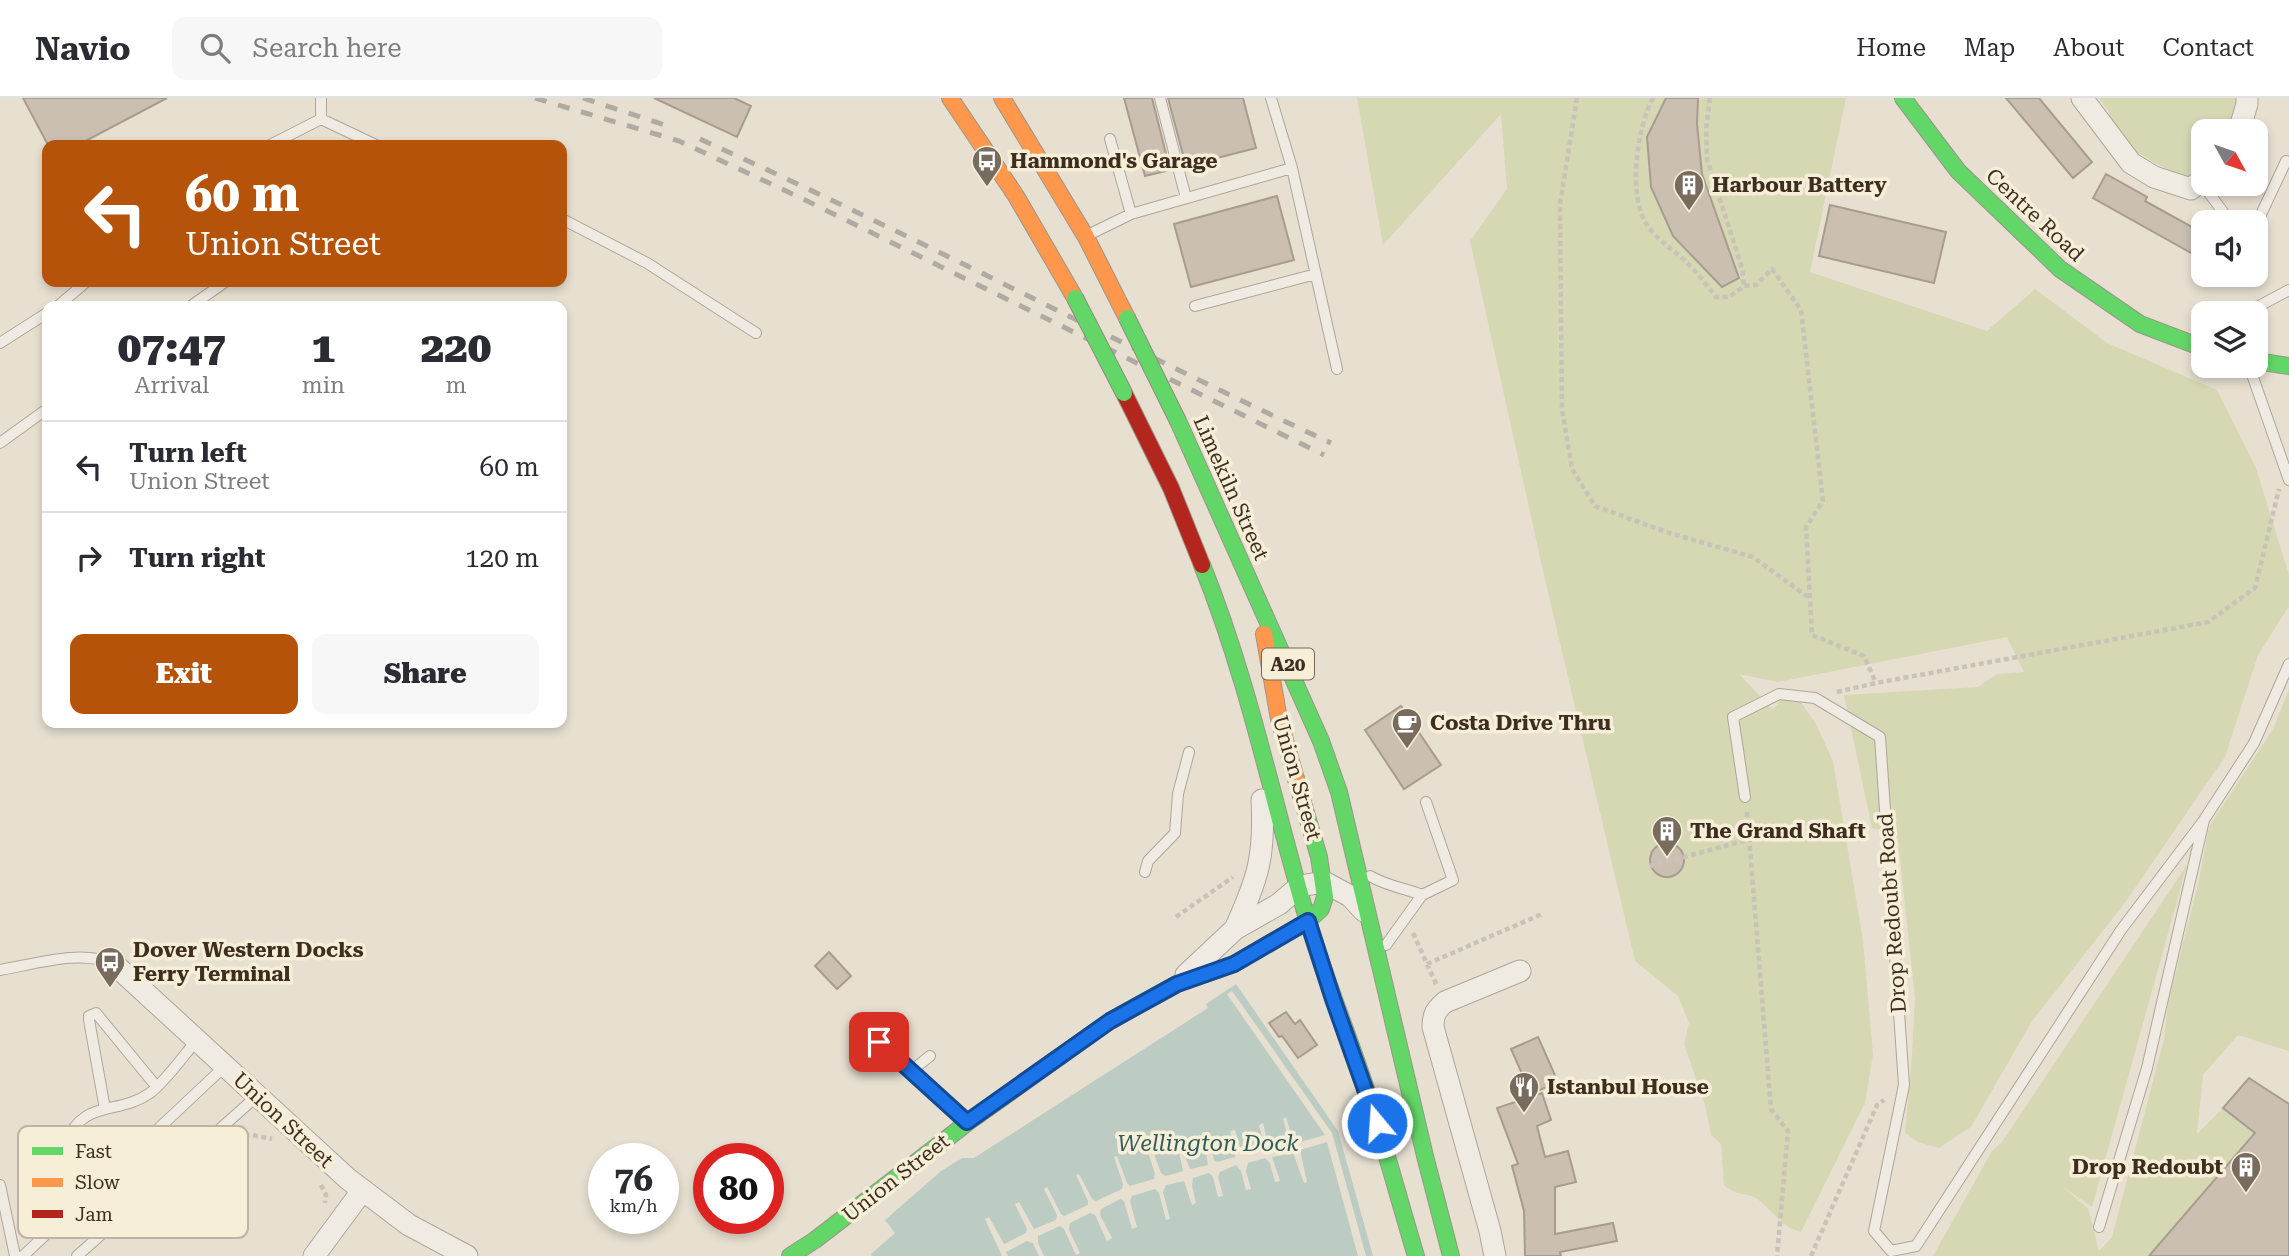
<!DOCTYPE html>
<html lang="en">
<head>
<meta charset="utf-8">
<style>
  :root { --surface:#fff; --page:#f7f7f7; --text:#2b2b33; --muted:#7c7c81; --line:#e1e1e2; --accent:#b45309 }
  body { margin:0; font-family:"Roboto Serif",serif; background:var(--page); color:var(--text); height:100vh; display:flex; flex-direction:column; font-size:26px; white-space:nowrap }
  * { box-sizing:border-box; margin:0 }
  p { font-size:23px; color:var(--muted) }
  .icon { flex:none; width:38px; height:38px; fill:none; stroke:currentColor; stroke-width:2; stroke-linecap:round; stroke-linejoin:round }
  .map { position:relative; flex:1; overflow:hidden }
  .details { position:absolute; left:42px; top:203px; width:525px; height:427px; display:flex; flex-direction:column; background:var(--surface); border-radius:14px; box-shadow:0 4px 10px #0003 }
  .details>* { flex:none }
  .guide { position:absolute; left:42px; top:42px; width:525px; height:147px; border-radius:14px; box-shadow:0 4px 10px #0003; background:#b45309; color:#fff; overflow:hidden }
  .needle { width:46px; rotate:130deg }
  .controls { position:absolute; left:2191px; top:21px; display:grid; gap:14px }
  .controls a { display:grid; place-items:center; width:77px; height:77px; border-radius:14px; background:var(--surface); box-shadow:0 4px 10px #0003; font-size:35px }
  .speed { position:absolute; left:588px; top:1045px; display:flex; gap:14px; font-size:35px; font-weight:700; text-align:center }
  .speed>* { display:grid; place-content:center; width:91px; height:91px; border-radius:50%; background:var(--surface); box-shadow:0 4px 10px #0003; line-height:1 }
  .speed small { font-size:18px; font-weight:400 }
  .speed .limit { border:10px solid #d22; background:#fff; color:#111 }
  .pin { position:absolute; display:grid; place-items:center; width:60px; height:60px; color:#fff; margin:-30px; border-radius:14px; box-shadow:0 4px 10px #0006 }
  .me { position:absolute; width:77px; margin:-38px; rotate:342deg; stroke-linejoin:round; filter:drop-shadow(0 0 5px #0008) }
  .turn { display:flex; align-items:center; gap:24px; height:147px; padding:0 28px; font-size:32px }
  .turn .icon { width:91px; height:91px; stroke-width:2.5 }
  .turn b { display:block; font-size:49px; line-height:60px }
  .eta { display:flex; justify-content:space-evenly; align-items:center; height:119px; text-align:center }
  .eta b { font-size:42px; font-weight:800; line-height:49px }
  .cta { display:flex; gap:14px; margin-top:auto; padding:14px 28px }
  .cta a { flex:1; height:80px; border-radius:14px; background:var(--accent); color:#fff; font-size:28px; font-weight:800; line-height:80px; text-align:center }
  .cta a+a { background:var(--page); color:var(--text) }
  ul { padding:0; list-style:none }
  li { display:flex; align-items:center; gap:21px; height:91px; padding:0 28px; border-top:2px solid var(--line) }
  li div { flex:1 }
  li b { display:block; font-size:26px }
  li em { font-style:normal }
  header { display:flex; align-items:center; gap:42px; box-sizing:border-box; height:98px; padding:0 35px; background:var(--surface); border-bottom:2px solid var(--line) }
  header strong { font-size:33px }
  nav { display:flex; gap:38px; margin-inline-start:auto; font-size:24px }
  .search { width:490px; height:63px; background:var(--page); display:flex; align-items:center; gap:18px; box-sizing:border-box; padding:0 24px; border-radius:14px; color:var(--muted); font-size:26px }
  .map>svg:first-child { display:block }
  .green { fill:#d6d7b3 }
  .water { fill:#bcccc2 }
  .pier { fill:#e7e0d1 }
  .building { fill:#cbbfb2; stroke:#a89c90; stroke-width:2 }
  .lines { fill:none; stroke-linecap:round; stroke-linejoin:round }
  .lane-casing { stroke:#ada599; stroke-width:12 }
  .street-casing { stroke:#ada599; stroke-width:23 }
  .fast-casing { stroke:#9c958a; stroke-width:18 }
  .slow-casing { stroke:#9c958a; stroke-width:18 }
  .jam-casing { stroke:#9c958a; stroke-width:18 }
  .path { stroke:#c8c2b9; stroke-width:4.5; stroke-dasharray:5 3.5; stroke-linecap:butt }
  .lane { stroke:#efebe3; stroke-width:10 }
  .street { stroke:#efebe3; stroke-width:21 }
  .fast { stroke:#63d668; stroke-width:16 }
  .slow { stroke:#ff974d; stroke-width:16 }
  .jam { stroke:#b3261e; stroke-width:16 }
  .rail { stroke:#afaaa2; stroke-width:5; stroke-dasharray:12 12; stroke-linecap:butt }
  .fast-bridge-casing { stroke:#928b80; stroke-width:18; stroke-linecap:butt }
  .fast-bridge { stroke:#63d668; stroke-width:16 }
  .route-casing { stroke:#114b97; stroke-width:18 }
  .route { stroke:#1a73e8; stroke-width:12 }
  .labels { text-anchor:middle; stroke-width:7; stroke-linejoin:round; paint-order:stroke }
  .shield { fill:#f7eed8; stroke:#756857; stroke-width:2 }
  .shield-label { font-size:19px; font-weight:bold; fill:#3d2e20 }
  .poi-label { font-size:21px; font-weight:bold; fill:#3d2e20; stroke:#f7eed8; text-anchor:start }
  .street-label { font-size:21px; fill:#3d2e20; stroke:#f7eed8 }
  .water-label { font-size:23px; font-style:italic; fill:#2f5d5a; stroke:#f7eed8 }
  .key { fill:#f7eed8; stroke:#bfb4a1; stroke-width:2 }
  .key-label { font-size:19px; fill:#3d2e20 }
</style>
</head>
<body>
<header>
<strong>Navio</strong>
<div class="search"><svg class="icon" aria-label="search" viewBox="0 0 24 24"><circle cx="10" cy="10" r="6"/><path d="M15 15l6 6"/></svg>Search here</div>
<nav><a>Home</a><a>Map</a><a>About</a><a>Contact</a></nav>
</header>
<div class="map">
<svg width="2289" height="1158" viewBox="0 0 2289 1158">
  <rect width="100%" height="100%" fill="#e7e0d1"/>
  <path class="green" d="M1357 0H1846L1810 174 1987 233 2035 191 2107 245 2217 292 2256 370 2289 477V508L2258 557 2225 659 2124 806 2032 923 1971 1029 1939 1050 1918 1044 1905 1035 1912 957 1915 900 1897 734 1872 730 1844 597 1978 589 1997 576 2024 574 2007 539 1778 584 1739 576 1773 612 1781 601 1800 603 1816 626 1833 663 1863 843 1873 956 1865 1005 1801 1134C1782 1130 1774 1114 1760 1103 1749 1093 1738 1100 1724 1087L1721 1046 1711 1037 1705 1007 1684 946 1689 925 1678 898 1635 863 1543 473 1470 143 1507 91 1501 16 1383 147Z
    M2099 0H2238L2231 33H2203V67L2189 78C2153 69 2134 52 2107 28L2109 14Z
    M2289 591V953L2238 937 2203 977 2197 1036 2223 1010 2255 1035 2149 1158H1933L1992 1053 2002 1044 2187 767 2092 1109 2060 1087 2088 1110 2099 1153 2112 1139 2164 941 2168 905 2199 782 2209 729 2273 631Z"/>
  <path class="water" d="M1236 886 1338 1033 1373 1158H872L871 1156 895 1135 885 1122 941 1073 962 1060H974L1208 910 1206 906Z"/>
  <path class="pier" d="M1232 893 1332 1035 1366 1158H1358L1327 1044 1300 1052 1307 1084 1304 1085 1293 1055 1272 1059 1280 1083 1275 1084 1270 1065 1265 1060 1248 1065 1246 1073 1251 1091 1246 1092 1241 1073 1236 1067 1220 1074 1218 1079 1223 1098 1218 1099 1213 1079 1209 1075 1193 1080 1192 1088 1196 1105 1192 1107 1184 1083 1166 1087 1163 1094 1170 1121 1166 1122 1159 1095 1155 1091 1132 1098 1130 1103 1137 1129 1132 1131 1124 1103 1120 1101 1101 1111 1100 1117 1112 1140 1107 1143 1095 1117 1090 1115 1070 1125 1069 1132 1080 1155 1076 1157 1064 1131 1060 1128 1038 1138V1145L1044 1158H1039L1033 1145 1027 1143 1006 1154 1008 1158H1002L985 1121 989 1119 1004 1146 1026 1135 1027 1131 1015 1106 1019 1104 1034 1131 1056 1122 1057 1117 1044 1091 1047 1089 1061 1116 1064 1118 1088 1107V1103L1076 1077 1079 1076 1092 1101 1096 1103 1122 1091 1123 1086 1114 1059 1117 1058 1127 1085 1130 1088 1154 1081 1155 1076 1147 1051 1152 1050 1161 1075 1166 1078 1183 1073 1178 1049 1181 1048 1190 1071 1208 1067 1204 1041 1208 1039 1214 1062 1217 1064 1235 1059 1236 1054 1230 1033 1235 1032 1241 1052 1245 1056 1263 1051 1264 1046 1259 1027 1263 1025 1268 1046 1272 1048 1288 1047 1289 1041 1283 1021 1286 1019 1292 1040 1297 1045 1325 1037 1227 896Z"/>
  <path class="building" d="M23 0H167L78 47H48Z
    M654 0H734L751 8 737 39Z
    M1124 0H1152L1170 72 1145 78Z
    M1168 0H1243L1256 50 1186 68Z
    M1666 0H1698L1697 26 1702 76 1739 180 1722 189 1673 138 1651 89 1647 39Z
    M2006 0H2039L2092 64 2073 80Z
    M2106 76 2147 99 2145 103 2203 135 2191 155 2093 100Z
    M1277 98 1294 162 1191 189 1174 126Z
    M1830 107 1946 134 1934 185 1819 158Z
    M1401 608 1441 667 1404 691 1365 632Z
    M1650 762a17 17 0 1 1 34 0a17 17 0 1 1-34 0Z
    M829 854 851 878 837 891 815 868Z
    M1286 914 1295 926 1300 922 1317 947 1298 960 1282 938 1279 939 1269 925Z
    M1538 939 1558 984 1531 996 1511 951Z
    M2249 980 2289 1006V1158H2149L2255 1035 2223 1010Z
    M1542 995 1551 1022 1537 1028 1545 1059 1568 1053 1576 1084 1555 1089V1136L1613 1125 1617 1143 1560 1154 1561 1158H1525L1524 1113 1512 1068 1518 1066 1497 1010Z"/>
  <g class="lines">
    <g class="lane-casing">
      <path id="lane" d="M1160 0 1186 100
        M1271 0 1292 70 1337 271
        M321 21 376 47
        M1110 41 1131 116
        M270 47 321 21V0
        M2200 83 2229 122 2233 124
        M562 121 647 165 756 235
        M2256 127 2286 63
        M1092 135 1131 116 1292 70
        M58 208 86 184
        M191 208 225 184
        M1195 208 1316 176
        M2246 215 2289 192
        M0 245 47 215
        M2249 268 2289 382
        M0 345 47 311
        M1745 699 1733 619 1779 596 1815 600 1880 639 1904 987 1874 1133 1891 1153 1916 1148 2121 832 2204 722
        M1145 774 1148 763 1175 735 1178 696 1189 654
        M1370 778C1387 788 1404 790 1422 797
        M1386 847 1422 797 1453 782 1426 704
        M0 872C36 866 81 851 114 866
        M864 929 965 1023
        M910 974 930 958
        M105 1011 89 922V918L96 915 156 988
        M0 1087 15 1158
        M130 1113C109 1112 93 1099 78 1085 68 1076 61 1060 66 1046 82 1000 118 1018 150 995 165 984 184 957 197 942
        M2099 1129 2147 970 2204 722 2254 645 2289 566
        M23 1158 225 968
        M77 1158 257 998"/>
    </g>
    <g class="street-casing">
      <path id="street" d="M2082 0 2131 65 2154 79 2191 91 2203 80
        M2239 33 2247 6V0
        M1235 831C1258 780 1265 759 1262 702
        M114 866 348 1081 409 1127 467 1158
        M1186 877 1235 831 1279 806 1300 788 1324 784 1350 798 1364 813
        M314 1158 362 1093
        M1495 1158 1490 1133 1433 929C1433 916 1436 912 1445 904L1520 873"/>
    </g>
    <g class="fast-casing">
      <path id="fast" d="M1903 0 1958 73 2060 171 2140 226 2203 250
        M2256 263 2289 268
        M1178 323 1321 643 1339 694 1425 1058 1451 1158
        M1202 467C1249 583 1273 705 1308 824 1326 884 1350 941 1369 1000 1386 1052 1400 1105 1416 1158
        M790 1158 815 1142 967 1025 1110 923 1177 886 1234 866 1308 823 1321 811 1325 799 1319 759 1296 681"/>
    </g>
    <g class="slow-casing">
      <path id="slow" d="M950 0 1016 98 1075 200
        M1002 0 1086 139 1127 220
        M1264 536 1279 621 1296 681"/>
    </g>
    <g class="jam-casing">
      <path id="jam" d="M1124 295 1171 390 1202 467"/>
    </g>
    <path class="path" d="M1577 0 1560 106 1562 311 1572 371 1595 408 1669 435 1753 459 1808 499
      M1653 0C1637 31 1626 99 1649 130 1659 143 1672 151 1684 162 1696 173 1706 186 1716 199H1729L1744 188 1756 187 1772 171 1801 212 1823 403 1806 429 1812 537 1864 558 1876 585
      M1710 0 1706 31 1707 61 1742 170 1744 188
      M1837 594 1876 585 2208 524 2255 490 2279 391
      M1747 714 1771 1011 1788 1033 1777 1158
      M1650 768 1751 741
      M1176 819 1233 779
      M1413 835 1437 888
      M1427 866 1542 816
      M236 1038 252 1037 272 1041
      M321 1087 326 1097 325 1105
      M1811 1158 1877 1007 1884 1002"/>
    <use href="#lane" class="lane"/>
    <use href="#street" class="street"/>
    <use href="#fast" class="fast"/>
    <use href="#slow" class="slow"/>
    <use href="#jam" class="jam"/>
    <path class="rail" d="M535 0 679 43 799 99 1324 357
      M583 0 668 28
      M700 41C913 137 1119 246 1331 345"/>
    <g class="fast-bridge-casing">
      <path id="fast-bridge" d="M1075 200 1124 295
        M1127 220 1178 323"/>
    </g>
    <use href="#fast-bridge" class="fast-bridge"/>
  </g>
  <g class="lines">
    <g class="route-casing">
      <path id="route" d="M879 944 967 1024 1110 923 1177 886 1234 866 1308 823 1333 901 1377 1025"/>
    </g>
    <use href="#route" class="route"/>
  </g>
  <defs>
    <g id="bus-pin" transform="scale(1.575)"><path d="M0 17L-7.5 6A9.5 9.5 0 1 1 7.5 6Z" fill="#786c5e" stroke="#f7eed8"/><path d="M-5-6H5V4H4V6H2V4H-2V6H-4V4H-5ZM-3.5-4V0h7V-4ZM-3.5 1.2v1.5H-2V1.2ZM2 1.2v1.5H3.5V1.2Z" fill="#fff"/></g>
    <g id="building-pin" transform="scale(1.575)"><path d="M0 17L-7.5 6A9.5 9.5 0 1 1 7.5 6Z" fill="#786c5e" stroke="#f7eed8"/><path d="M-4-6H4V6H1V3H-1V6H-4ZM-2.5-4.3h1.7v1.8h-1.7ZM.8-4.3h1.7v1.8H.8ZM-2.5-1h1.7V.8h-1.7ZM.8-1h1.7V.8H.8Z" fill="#fff"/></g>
    <g id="cafe-pin" transform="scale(1.575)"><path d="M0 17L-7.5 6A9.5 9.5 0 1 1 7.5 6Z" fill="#786c5e" stroke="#f7eed8"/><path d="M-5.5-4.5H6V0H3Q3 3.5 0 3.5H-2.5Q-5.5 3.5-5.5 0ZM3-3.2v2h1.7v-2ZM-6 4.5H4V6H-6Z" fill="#fff"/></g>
    <g id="restaurant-pin" transform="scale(1.575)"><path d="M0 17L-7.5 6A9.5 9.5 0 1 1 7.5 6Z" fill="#786c5e" stroke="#f7eed8"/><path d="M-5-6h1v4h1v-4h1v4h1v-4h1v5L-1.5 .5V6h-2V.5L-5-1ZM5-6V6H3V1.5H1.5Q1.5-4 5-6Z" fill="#fff"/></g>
  </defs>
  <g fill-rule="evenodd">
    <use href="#bus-pin" x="987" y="63"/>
    <use href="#building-pin" x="1689" y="87"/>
    <use href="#cafe-pin" x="1407" y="625"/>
    <use href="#building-pin" x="1667" y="733"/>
    <use href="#bus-pin" x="110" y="864"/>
    <use href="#restaurant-pin" x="1524" y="989"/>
    <use href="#building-pin" x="2246" y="1069"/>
  </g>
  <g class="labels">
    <rect class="shield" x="1262" y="550.5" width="52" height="31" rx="5"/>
    <g class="shield-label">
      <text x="1288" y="573">A20</text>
    </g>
    <g class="poi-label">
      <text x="1010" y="70">Hammond's Garage</text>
      <text x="1712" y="94">Harbour Battery</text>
      <text x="1430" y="632">Costa Drive Thru</text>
      <text x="1690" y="740">The Grand Shaft</text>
      <text x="133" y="859">Dover Western Docks<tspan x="133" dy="24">Ferry Terminal</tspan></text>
      <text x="1547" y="996">Istanbul House</text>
      <text x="2223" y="1076" text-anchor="end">Drop Redoubt</text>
    </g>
    <g class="street-label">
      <text transform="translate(2035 117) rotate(43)" y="7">Centre Road</text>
      <text transform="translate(1231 390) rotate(66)" y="7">Limekiln Street</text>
      <text transform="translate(1297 680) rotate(74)" y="7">Union Street</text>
      <text transform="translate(1892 815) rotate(-94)" y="7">Drop Redoubt Road</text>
      <text transform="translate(283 1022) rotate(43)" y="7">Union Street</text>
      <text transform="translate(896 1080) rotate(-38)" y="7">Union Street</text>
    </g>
    <g class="water-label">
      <text x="1208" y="1053">Wellington Dock</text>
    </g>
  </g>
  <rect x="18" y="1028" width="230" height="112" rx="10" class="key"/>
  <rect x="32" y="1049" width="31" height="8" fill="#63d668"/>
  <rect x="32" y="1080" width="31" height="9" fill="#ff974d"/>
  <rect x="32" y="1112" width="31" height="8" fill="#b3261e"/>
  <g class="key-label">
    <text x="75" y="1060">Fast</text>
    <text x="75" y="1091">Slow</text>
    <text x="75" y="1123">Jam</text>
  </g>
</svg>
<div class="controls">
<a><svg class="needle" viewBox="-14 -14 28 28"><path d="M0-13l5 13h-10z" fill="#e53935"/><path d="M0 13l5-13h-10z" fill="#7c7c81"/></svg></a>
<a><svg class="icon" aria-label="sound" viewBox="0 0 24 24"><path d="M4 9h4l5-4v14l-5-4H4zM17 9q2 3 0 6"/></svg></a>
<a><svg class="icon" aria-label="layers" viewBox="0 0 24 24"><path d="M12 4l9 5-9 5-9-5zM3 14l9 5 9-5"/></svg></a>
</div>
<div class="speed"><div>76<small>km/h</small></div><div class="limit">80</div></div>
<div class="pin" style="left:879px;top:944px;background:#d93025"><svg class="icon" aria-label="arrive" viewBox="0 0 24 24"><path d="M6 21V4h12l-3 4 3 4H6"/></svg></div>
<svg class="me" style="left:1377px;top:1025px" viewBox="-20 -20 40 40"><circle r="17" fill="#1a73e8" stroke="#fff" stroke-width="3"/><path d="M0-11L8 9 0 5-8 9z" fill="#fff"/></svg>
<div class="guide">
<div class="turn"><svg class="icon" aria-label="left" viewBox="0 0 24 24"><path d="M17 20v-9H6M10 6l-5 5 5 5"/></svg><div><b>60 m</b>Union Street</div></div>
</div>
<section class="details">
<div class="eta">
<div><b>07:47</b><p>Arrival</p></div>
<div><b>1</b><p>min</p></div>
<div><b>220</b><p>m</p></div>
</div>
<ul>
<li><svg class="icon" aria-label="left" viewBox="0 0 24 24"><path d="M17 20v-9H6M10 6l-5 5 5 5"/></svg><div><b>Turn left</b><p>Union Street</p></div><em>60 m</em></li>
<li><svg class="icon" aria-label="right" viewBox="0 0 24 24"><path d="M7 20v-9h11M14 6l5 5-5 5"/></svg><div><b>Turn right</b></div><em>120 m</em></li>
</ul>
<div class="cta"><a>Exit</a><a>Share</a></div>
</section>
</div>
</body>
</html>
